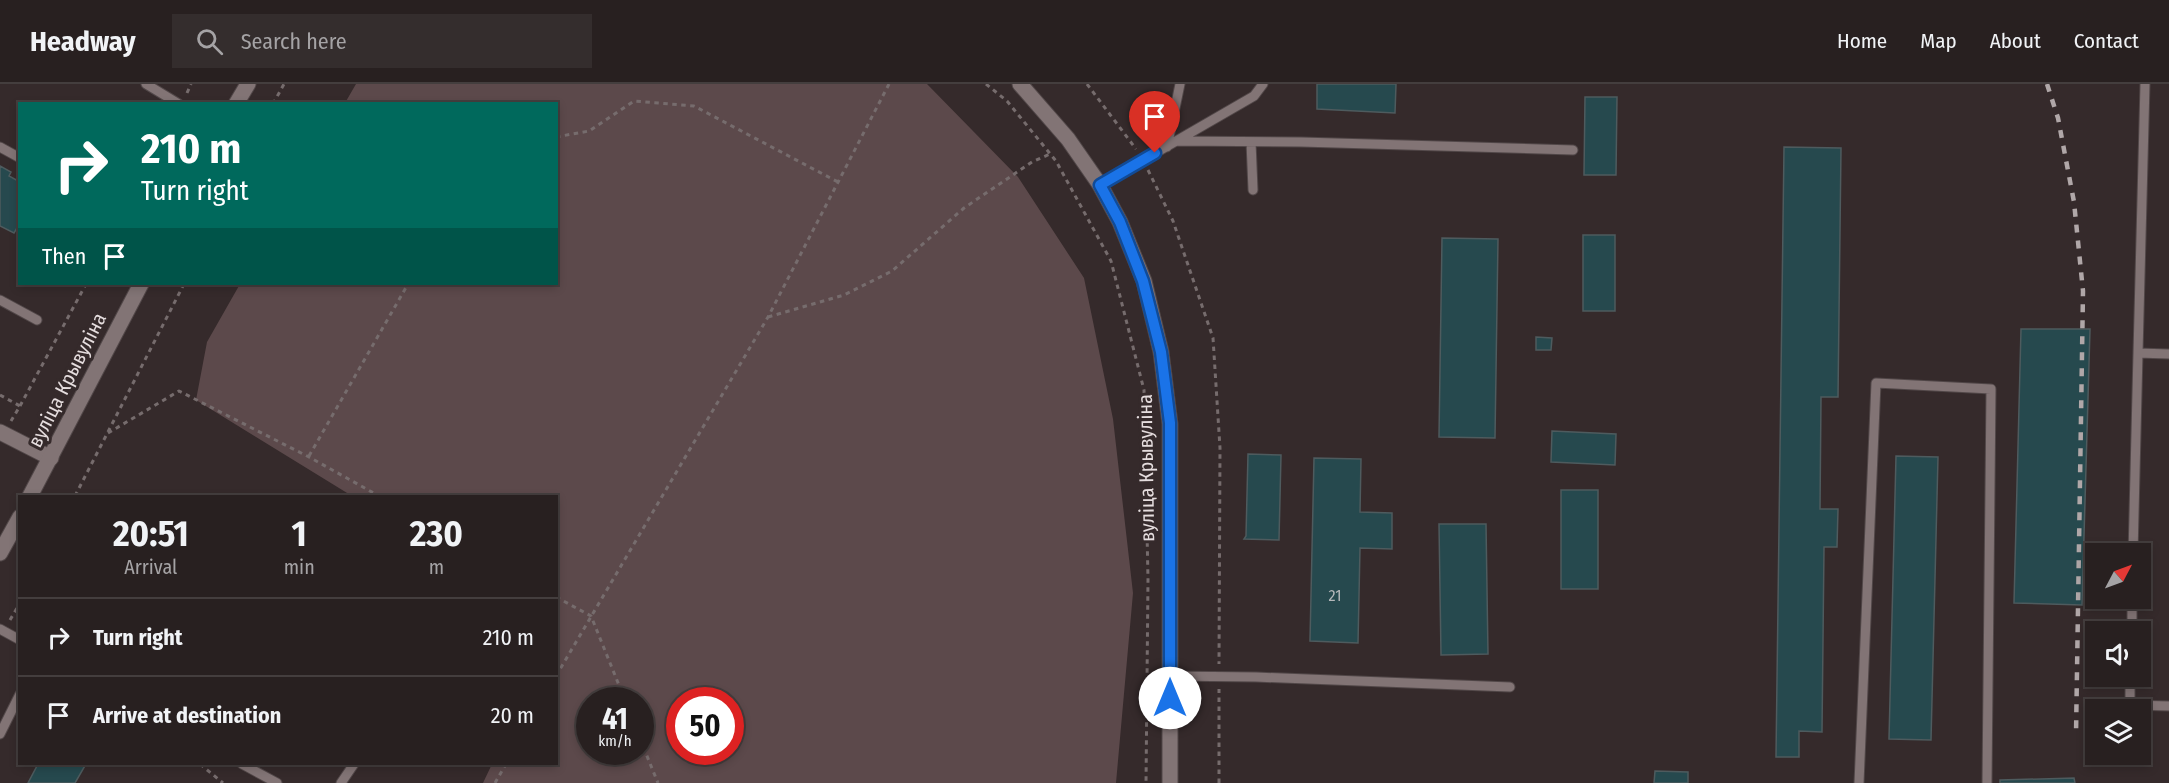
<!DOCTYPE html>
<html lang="en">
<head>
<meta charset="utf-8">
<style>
  :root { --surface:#282020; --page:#342d2d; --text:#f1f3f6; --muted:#a5a3a5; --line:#443e3e }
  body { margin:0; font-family:"Fira Sans Condensed",sans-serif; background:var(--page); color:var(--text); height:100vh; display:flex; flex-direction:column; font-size:22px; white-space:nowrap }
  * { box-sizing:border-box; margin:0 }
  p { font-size:20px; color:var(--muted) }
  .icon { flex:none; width:33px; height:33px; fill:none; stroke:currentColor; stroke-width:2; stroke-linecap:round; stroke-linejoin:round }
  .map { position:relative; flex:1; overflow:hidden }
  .side { position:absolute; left:18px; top:411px; width:540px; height:270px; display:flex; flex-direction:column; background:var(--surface); border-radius:0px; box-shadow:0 3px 9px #0003,0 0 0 2px var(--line) }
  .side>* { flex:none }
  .hud { position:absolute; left:18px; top:18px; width:540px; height:183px; border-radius:0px; box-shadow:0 3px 9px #0003,0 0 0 2px var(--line); background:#00695c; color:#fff; overflow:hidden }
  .needle { width:39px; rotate:49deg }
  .buttons { position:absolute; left:2085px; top:459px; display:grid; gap:12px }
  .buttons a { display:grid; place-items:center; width:66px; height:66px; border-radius:0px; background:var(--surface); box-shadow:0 3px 9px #0003,0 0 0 2px var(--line); font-size:30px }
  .speed { position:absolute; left:576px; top:603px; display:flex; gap:12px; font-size:30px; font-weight:700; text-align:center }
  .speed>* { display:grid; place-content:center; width:78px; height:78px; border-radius:50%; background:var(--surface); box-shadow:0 3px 9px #0003,0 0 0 2px var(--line); line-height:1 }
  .speed small { font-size:15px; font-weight:400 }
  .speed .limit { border:9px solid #d22; background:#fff; color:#111 }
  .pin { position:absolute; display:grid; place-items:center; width:51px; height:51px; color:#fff; margin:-62px -26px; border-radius:50% 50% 50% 0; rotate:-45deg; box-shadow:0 0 6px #0007 }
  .pin .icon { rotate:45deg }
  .me { position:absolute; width:66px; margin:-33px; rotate:0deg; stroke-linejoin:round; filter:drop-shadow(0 0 4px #0008) }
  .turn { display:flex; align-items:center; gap:21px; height:126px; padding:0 24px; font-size:27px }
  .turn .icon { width:78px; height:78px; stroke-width:2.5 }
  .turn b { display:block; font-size:42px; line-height:51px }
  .then { display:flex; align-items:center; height:57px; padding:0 24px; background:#0003; gap:12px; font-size:22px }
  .eta { display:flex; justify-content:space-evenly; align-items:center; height:102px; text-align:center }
  .eta b { font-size:36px; font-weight:700; line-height:42px }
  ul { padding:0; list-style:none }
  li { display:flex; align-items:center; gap:18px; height:78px; padding:0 24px; border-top:2px solid var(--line) }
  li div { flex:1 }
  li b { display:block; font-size:22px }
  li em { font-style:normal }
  header { display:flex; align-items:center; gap:36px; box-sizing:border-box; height:84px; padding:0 30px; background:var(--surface); border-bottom:2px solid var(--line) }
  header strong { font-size:28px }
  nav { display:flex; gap:33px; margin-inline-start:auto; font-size:21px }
  .search { width:420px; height:54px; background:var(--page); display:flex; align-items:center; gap:15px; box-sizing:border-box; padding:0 21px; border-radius:0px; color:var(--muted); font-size:22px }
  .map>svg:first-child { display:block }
  .green { fill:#5c494b; fill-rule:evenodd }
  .building { fill:#26494e; stroke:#4e5b5e; stroke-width:1.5 }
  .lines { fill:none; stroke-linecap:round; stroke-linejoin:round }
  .service-casing { stroke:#514748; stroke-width:11 }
  .minor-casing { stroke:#514748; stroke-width:17 }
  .secondary-casing { stroke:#514748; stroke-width:17 }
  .path { stroke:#766c6d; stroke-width:3; stroke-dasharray:4.5 4.5; stroke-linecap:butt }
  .service { stroke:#827475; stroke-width:9 }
  .minor { stroke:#827475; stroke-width:15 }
  .secondary { stroke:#827475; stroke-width:15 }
  .rail { stroke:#b0a7a8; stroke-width:4.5; stroke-dasharray:8 8; stroke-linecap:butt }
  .route-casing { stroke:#114b97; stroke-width:15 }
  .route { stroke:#1a73e8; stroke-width:10 }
  .labels { text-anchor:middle; stroke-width:6; stroke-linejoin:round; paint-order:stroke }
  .number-label { font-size:16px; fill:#b5b8ba }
  .street-label { font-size:20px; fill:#e5ddde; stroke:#352a2b }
</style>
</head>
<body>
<header>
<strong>Headway</strong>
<div class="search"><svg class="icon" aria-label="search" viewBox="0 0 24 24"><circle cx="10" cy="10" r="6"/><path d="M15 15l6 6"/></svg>Search here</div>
<nav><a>Home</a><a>Map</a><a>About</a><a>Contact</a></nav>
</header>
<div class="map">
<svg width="2169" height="699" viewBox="0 0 2169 699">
  <rect width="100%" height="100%" fill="#352a2b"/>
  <path class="green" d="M356 0H927L1018 93 1084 194 1113 335 1133 509 1116 699H483L492 680H556V412H352L196 316 207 258 240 200H556V20L345 19ZM590 616H640V668H590ZM680 616H730V668H680Z"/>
  <path class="building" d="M1317 0H1396L1395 29 1317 25Z
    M1585 13H1617L1616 91H1584Z
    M1784 63 1841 64 1838 313H1821L1820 425H1838L1837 463H1824L1822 648 1799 647V673H1776Z
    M0 82 11 88 9 92 20 98V139L14 149 0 142Z
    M1583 151H1615V227H1583Z
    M1442 154 1498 155 1495 354 1439 353Z
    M2021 245H2090L2082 521 2014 519Z
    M1536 253 1552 254 1551 266H1536Z
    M1552 347 1616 350 1615 381 1551 378Z
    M1248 370 1281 371 1279 456 1244 455 1246 452Z
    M1896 372 1938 373 1931 656 1889 655Z
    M1314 374 1361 375 1360 428 1392 429V465L1360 464 1358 559 1310 557Z
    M1561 406H1598V505H1561Z
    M1439 440H1486L1488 570 1441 571Z
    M38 680H86L75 699H28Z
    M1655 687 1688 688V699H1654Z
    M2074 694 2075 699H2000V696Z"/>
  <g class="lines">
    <g class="service-casing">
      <path id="service" d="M146 0 179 20
        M2145 0 2138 269 2169 270
        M1176 57 1301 58 1573 66
        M1251 58 1253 106
        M0 63 20 74
        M1167 63 1180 0
        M1100 101 1254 12 1263 0
        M0 216 37 236
        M2133 470 2138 269
        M0 545 20 556
        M2132 548V514
        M1169 592 1256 593 1510 603
        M2130 592V621L2169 622
        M0 650 20 610
        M242 680 277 699
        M341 699 354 680
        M1859 699 1876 299 1991 305 1987 699"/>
    </g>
    <g class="minor-casing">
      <path id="minor" d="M0 348 51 374"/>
    </g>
    <g class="secondary-casing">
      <path id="secondary" d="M1020 0 1068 55 1100 101 1120 138 1144 197 1161 268 1170 340V699
        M236 20 248 0
        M30 412 141 200
        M0 469 20 433"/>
    </g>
    <path class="path" d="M986 0 1007 17 1056 77 1111 177 1144 306 1148 495 1146 699
      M1087 0 1136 65
      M187 9 191 0
      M273 20 284 0
      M556 53 589 47 634 17 694 22 838 98
      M1148 86 1173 137 1213 254 1220 364 1219 580
      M768 233 844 211 892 187 964 124 1032 78 1050 70
      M0 311 20 322 11 337
      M20 322 86 200
      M108 349 179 307 309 373 379 412
      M309 372 408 200
      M75 412 184 200
      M556 513 591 532 625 616
      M10 536 20 519
      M556 592 768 233 889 0
      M640 655 658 699
      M200 680 223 699
      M495 699 506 680
      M1219 699V605"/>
    <use href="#service" class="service"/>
    <use href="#minor" class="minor"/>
    <use href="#secondary" class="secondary"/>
    <path class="rail" d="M2047 0 2058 34 2074 118 2083 207 2076 651"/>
  </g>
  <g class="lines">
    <g class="route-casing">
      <path id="route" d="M1155 69 1100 101 1120 138 1143 197 1161 268 1170 339V614"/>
    </g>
    <use href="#route" class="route"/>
  </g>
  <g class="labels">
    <g class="number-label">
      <text x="1335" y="517">21</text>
    </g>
    <g class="street-label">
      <text transform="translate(67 296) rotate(-63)" y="7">вуліца Крывуліна</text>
      <text transform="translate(1146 384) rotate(-91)" y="7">вуліца Крывуліна</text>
    </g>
  </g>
</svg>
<div class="buttons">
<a><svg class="needle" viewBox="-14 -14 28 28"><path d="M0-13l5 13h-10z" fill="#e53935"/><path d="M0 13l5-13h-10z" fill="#a5a3a5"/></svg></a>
<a><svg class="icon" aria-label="sound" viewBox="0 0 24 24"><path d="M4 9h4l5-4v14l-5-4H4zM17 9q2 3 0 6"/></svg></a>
<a><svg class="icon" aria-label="layers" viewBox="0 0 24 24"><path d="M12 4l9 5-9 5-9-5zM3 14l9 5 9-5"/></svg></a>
</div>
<div class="speed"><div>41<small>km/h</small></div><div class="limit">50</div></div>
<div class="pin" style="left:1155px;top:69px;background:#d93025"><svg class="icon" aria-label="arrive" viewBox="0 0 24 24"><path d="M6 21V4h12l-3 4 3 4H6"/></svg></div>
<svg class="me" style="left:1170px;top:614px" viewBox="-20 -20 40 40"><circle r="19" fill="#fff"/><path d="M0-13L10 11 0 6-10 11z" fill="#1a73e8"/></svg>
<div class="hud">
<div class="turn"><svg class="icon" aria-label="right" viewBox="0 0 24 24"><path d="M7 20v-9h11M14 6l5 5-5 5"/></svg><div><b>210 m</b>Turn right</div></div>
<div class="then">Then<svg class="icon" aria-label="arrive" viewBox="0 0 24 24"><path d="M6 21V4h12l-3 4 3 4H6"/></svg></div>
</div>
<section class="side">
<div class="eta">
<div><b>20:51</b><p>Arrival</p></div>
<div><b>1</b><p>min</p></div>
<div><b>230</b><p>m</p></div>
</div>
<ul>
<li><svg class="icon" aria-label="right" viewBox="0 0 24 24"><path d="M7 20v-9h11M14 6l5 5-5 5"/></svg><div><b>Turn right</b></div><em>210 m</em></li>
<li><svg class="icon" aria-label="arrive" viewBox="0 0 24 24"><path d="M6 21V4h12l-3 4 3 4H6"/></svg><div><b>Arrive at destination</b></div><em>20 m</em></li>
</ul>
</section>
</div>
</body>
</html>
